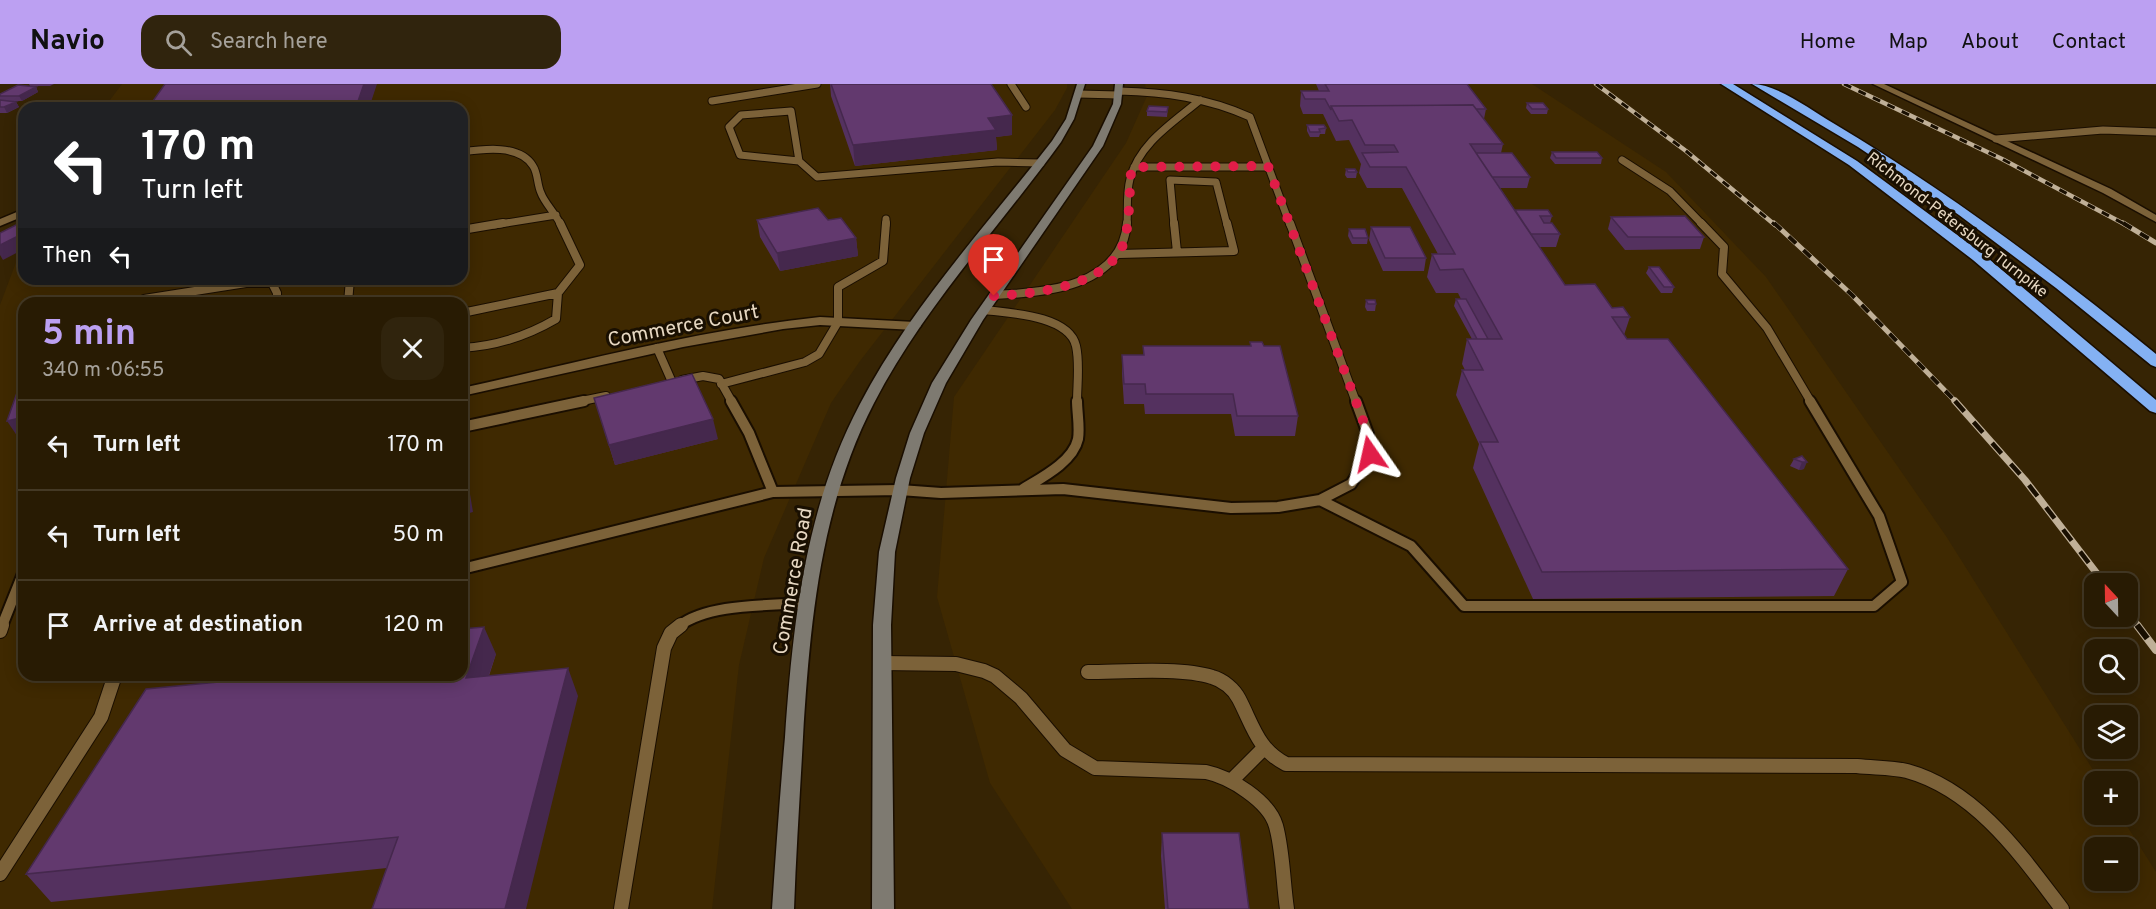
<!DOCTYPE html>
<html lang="en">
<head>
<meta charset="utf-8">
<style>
  :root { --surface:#281b03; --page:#30240d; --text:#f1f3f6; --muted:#a5a19a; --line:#443925; --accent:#bca0f2 }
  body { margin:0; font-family:Overpass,sans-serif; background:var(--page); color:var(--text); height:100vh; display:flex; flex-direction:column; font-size:22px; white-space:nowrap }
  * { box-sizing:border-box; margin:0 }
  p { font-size:20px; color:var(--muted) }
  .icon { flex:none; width:33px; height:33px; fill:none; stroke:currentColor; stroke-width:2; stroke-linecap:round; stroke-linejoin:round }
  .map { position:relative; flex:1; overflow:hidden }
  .panel { position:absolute; left:18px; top:213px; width:450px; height:384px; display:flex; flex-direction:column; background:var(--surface); border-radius:18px; box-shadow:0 3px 15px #0003,0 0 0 2px var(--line) }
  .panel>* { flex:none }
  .guide { position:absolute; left:18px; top:18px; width:450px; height:183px; border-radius:18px; box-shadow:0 3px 15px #0003,0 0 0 2px var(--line); background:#202124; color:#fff; overflow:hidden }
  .needle { width:39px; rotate:338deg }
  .buttons { position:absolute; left:2084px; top:489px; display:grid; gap:12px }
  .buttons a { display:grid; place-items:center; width:54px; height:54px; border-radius:12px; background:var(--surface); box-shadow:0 3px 15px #0003,0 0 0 2px var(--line); font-size:30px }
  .pin { position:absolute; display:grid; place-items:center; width:51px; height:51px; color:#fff; margin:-62px -26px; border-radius:50% 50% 50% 0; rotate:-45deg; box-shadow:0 0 6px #0007 }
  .pin .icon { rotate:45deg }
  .me { position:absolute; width:66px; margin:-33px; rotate:349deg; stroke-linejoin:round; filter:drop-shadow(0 0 4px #0008) }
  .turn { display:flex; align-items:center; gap:21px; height:126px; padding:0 24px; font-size:27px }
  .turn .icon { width:78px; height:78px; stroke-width:2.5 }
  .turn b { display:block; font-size:42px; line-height:51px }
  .then { display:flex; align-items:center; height:57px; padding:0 24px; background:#0003; gap:12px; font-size:22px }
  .round { display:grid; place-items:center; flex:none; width:63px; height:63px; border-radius:18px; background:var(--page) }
  .headline { display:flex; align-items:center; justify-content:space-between; height:102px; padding:0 24px }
  h1 { font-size:36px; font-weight:700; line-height:45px; color:var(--accent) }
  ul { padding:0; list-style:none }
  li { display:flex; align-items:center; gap:18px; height:90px; padding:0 24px; border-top:2px solid var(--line) }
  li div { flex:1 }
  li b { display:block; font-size:22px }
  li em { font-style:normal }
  header { display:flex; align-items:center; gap:36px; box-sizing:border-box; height:84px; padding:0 30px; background:var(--accent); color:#111 }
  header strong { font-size:28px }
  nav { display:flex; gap:33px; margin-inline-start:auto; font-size:21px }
  .search { width:420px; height:54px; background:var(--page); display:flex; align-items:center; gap:15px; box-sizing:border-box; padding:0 21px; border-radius:18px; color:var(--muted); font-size:22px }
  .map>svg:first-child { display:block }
  .built { fill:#3f2901; fill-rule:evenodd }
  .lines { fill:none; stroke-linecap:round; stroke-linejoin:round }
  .lane-far3-casing { stroke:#1a0e00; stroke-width:9 }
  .lane-far2-casing { stroke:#1a0e00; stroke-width:10 }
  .lane-far1-casing { stroke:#1a0e00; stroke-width:14 }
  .lane-casing { stroke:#1a0e00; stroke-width:16 }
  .street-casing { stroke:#1a0e00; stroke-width:3 }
  .secondary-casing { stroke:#1a0e00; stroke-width:3 }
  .highway-casing { stroke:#1a0e00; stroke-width:3 }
  .lane-far3 { stroke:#7c6239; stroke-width:7 }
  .lane-far2 { stroke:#7c6239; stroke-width:8 }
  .lane-far1 { stroke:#7c6239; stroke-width:10 }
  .lane { stroke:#7c6239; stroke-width:14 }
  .street { fill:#7c6239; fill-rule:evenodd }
  .secondary { fill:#7e7a71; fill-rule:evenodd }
  .highway { fill:#84b1f3; fill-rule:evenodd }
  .rail-far3-casing { stroke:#c0b098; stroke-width:4.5 }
  .rail-far2-casing { stroke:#c0b098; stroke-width:5 }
  .rail-far1-casing { stroke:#c0b098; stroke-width:7 }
  .rail-casing { stroke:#c0b098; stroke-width:8 }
  .rail-far3 { stroke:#190f01; stroke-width:3; stroke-dasharray:8; stroke-linecap:butt }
  .rail-far2 { stroke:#190f01; stroke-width:4; stroke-dasharray:10; stroke-linecap:butt }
  .rail-far1 { stroke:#190f01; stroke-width:4.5; stroke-dasharray:14; stroke-linecap:butt }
  .rail { stroke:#190f01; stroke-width:6; stroke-dasharray:17; stroke-linecap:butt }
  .wall { fill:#54315f }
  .shaded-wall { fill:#45284d }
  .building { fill:#62396e; stroke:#45284d; stroke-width:1.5 }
  .route { stroke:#e11d48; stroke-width:10; stroke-dasharray:0 18 }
  .labels { text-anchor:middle; stroke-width:6; stroke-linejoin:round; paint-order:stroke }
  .far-street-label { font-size:16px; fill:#e7d8c2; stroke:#190f01 }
  .street-label { font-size:20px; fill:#e7d8c2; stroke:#190f01 }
</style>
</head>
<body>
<header>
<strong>Navio</strong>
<div class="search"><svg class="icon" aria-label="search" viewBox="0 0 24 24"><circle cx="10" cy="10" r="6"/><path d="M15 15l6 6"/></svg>Search here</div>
<nav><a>Home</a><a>Map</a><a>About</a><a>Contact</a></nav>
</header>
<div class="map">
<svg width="2156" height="825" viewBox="0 0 2156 825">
  <rect width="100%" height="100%" fill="#362404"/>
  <path class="built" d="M122 0H1067V4L1055 26 860 277 831 319 764 474 739 581 712 825H0V221L24 157V195H462V24H104ZM24 219H462V591H24Z
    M1145 0H1532L1666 88 1766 193 1946 452 2100 697 2094 698V730L2120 731 2156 788V825H1072L990 699 937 513 954 313 1126 59 1147 12ZM2094 764H2127V796H2094Z"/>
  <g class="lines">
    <g class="lane-far3-casing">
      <path id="lane-far3" d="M1011 0 1026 23
        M1119 7C1165 8 1208 14 1250 33L1290 141
        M1079 10 1118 11
        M712 17 817 0
        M791 27 799 77 740 71 729 43 741 31Z
        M1996 55 2103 46 2156 48
        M462 68C483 65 520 60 533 82 538 89 537 101 541 109 544 118 555 129 561 141
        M1622 76 1670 107 1703 141
        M799 77 817 93 998 78 1041 79
        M1134 83H1268
        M494 141 556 131
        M886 141V135
        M1127 141C1128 126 1126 110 1130 95 1139 59 1174 38 1200 16
        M1174 141 1170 96 1216 98 1227 141"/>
    </g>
    <g class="lane-far2-casing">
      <path id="lane-far2" d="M1174 139 1177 168
        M1290 139 1356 318
        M1701 139 1724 163 1722 190 1767 244 1811 318
        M462 146 503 139
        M1119 170 1234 167 1227 139
        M272 199 283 195
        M994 211C1044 209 1122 203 1127 139
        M135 219 144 215 246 199H272L277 209V219
        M348 219 350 195
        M984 226C1008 229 1069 231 1076 262 1080 279 1077 301 1077 318
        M462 229 558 209 580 181 560 139
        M462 264C496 262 527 252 556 235L558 209
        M657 264 672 298
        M682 296 703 292 719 295 732 318
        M721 300 805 278 819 270 838 238V203L883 177 886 139
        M577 318 606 312"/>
    </g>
    <g class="lane-far1-casing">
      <path id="lane-far1" d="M731 317 749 349 773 408
        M462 343 584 317
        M1023 405C1041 394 1073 378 1078 355 1080 343 1077 328 1077 317
        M1320 416 1411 462 1464 522H1874L1902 498 1879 432 1810 317
        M462 485 773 408 900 406 941 409 1063 405 1231 424 1278 423 1320 416 1351 400 1369 372 1368 350 1356 317
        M2 542 24 487
        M679 542C709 519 769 522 805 519"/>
    </g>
    <g class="lane-casing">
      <path id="lane" d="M0 547 2 541
        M882 579 956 580 984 587 995 592 1021 614 1065 666 1095 684 1206 688C1230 693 1269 717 1276 742 1283 768 1283 798 1287 825
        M1088 588C1121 588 1181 583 1212 593 1223 596 1234 605 1239 615 1253 642 1258 666 1286 680L1857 682C1874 684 1891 683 1907 687 1976 706 2021 771 2062 825
        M1231 697 1264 664
        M0 790 101 633 115 591
        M621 825 664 564 671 549 681 541"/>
    </g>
    <g class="street-casing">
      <path id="street" d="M1873 0H1884L2111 105 2156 131V138L2103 109Z
        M24 125V132L0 142V135Z
        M820 233 915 238 921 242 915 246 820 241 783 245 683 263 462 312V304C580 278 699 246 820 233Z"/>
    </g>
    <g class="secondary-casing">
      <path id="secondary" d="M1077 0H1085L1074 35 1061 58C998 145 923 224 874 319 820 423 810 539 803 653 800 710 796 768 794 825H772C776 768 780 710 785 653 793 538 805 424 860 320 910 224 986 142 1052 57L1066 35Z
        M1115 0H1123L1121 20 1103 62 983 236 946 299 924 349 910 394 895 468 891 541 894 825H872L873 541 879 468 896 394 910 349 932 299 971 236 1093 62 1113 20Z"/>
    </g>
    <g class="highway-casing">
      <path id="highway" d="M1721 0H1733L1857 77 1983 170 2156 316V329L2150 327 1973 176 1849 81Z
        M1752 0C1777 0 1811 26 1833 39 1947 107 2053 186 2156 270V283L2151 281 2056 204 1959 131 1858 63Z"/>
    </g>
    <use href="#lane-far3" class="lane-far3"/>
    <use href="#lane-far2" class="lane-far2"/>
    <use href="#lane-far1" class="lane-far1"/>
    <use href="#lane" class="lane"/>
    <use href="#street" class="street"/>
    <use href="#secondary" class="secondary"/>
    <use href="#highway" class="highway"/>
    <g class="rail-far3-casing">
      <path id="rail-far3" d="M1596 0 1686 67 1775 141
        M1844 0 2002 75 2126 141"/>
    </g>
    <g class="rail-far2-casing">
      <path id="rail-far2" d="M1774 139 1852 211 1956 318
        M2123 139 2156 159"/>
    </g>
    <g class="rail-far1-casing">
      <path id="rail-far1" d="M1955 317 2025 396 2105 500
        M2127 527 2138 542"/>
    </g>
    <g class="rail-casing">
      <path id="rail" d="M2137 541 2156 566"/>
    </g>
    <use href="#rail-far3" class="rail-far3"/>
    <use href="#rail-far2" class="rail-far2"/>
    <use href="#rail-far1" class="rail-far1"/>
    <use href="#rail" class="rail"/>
  </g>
  <path class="wall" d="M29 0H54L50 2H30Z
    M830 0H991L1012 51 996 53 997 66 855 82 831 12Z
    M1316 0H1467L1486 25 1484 35 1503 60 1501 69 1530 93 1527 104H1500L1515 126 1552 132 1550 139 1560 150 1556 163H1539L1565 201 1612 224 1630 233 1624 251 1627 255 1848 485 1834 512 1533 515 1473 384 1479 360 1456 311 1462 286H1465L1462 280 1467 255H1472L1454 222 1456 215H1461L1458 209H1436L1427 193 1432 170H1438L1402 104H1367L1359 89 1361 80 1349 56 1336 57 1323 30H1303L1300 22 1301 7H1319Z
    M36 3 38 8 22 17H11L16 18 19 23 7 29H0V10Z
    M1527 19 1548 25 1547 30H1531L1526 24Z
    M1168 23 1167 33 1147 32V27Z
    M1307 41 1326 44 1325 50H1320L1319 53H1310L1307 47Z
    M1552 68 1602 74 1601 80H1555L1550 74Z
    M1346 85 1357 88 1356 94H1347L1345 91Z
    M1611 133 1704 153 1700 165 1625 166 1608 145Z
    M757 136H828L856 154 858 172 780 187 760 153Z
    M1371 143 1426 174 1424 187H1383L1369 156Z
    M1349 145 1368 154 1367 160H1352L1348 152Z
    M1649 183 1674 203 1672 209H1661L1646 189Z
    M1366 216 1376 220 1375 227H1367L1365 223Z
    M1250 258 1264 262 1298 332 1295 352H1235L1231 330H1145L1144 320H1124L1122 290V271H1143V262H1250Z
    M594 314 718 355 615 381Z
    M1802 372 1804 385 1799 386 1790 382 1794 375Z
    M496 570 489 592 578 612 387 784 51 818 26 790 250 595Z
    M1162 749 1249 825H1165L1161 772Z"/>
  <path class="shaded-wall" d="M364 0H377L369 24H348Z
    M36 3 38 8 22 17 19 12Z
    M16 18 19 23 7 29 4 23Z
    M1012 31V51L996 53 997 66 855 82 853 61 988 34Z
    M24 144V165L3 176 0 171V161Z
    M856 154 858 172 780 187 777 169Z
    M24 333V362L7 337Z
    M713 335 718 355 615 381 609 361Z
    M462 362 473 428 462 431Z
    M1802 378H1807L1804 385 1799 386Z
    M484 543 496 570 478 622 466 594Z
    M568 584 578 612 526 825H505Z"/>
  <path class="building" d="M165 0H364L356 23 348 24H148Z
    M831 0H991L1012 31 988 34 996 46 853 61Z
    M1325 0H1467L1486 25H1476L1473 21 1331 22V26L1325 15H1305L1301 7H1329Z
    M18 1 36 3 19 12H0V10Z
    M0 16 16 18 4 23H0Z
    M1527 19H1543L1548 25H1532Z
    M1473 21 1503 60H1470L1565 201 1595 200 1612 224 1623 223 1630 233H1612L1627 255H1668L1848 485 1542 488 1480 358H1498L1462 286H1483L1467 255H1502L1463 185 1440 186 1432 170H1455L1406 83H1370L1362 69 1398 68 1394 61H1365L1352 36 1339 37 1331 22Z
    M1149 22 1168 23 1167 28 1147 27Z
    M1307 41H1324L1326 44 1319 45 1320 48H1310Z
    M1552 68H1597L1602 74H1556Z
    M1476 69H1512L1530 93H1492Z
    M1346 85H1355L1357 88H1348Z
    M818 124 828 136 841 134 856 154 777 169 757 136Z
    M1515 126H1548L1552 132H1540L1544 139H1552L1560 150H1531Z
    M1685 132 1704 153H1628L1611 133Z
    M24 137V144L19 147H24V149L0 161V149Z
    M1371 143H1410L1426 174H1385Z
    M1349 145H1365L1368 154H1353Z
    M1649 183H1659L1674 203H1664Z
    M1456 215H1466L1488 255H1477Z
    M1366 216H1375L1376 220H1368Z
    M1250 258H1262L1264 262H1280L1298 332H1237L1233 310H1146L1145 300H1124L1122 271H1144L1143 262H1251Z
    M24 289V333L7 337Z
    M692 290 713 335 609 361 594 314Z
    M1802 372 1807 378H1802L1794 375Z
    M462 390 464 407 462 408Z
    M484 543 466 594 568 584 505 825H372L398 753 26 790 146 605 250 595 264 591H462V545Z
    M1162 749H1239L1249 825H1168Z"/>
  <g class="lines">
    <path class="route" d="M994 212C1033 210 1109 203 1124 158 1130 138 1129 111 1131 89L1134 83 1268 82 1368 350 1370 370"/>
  </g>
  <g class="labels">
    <g class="far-street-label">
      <text transform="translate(1958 140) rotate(38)" y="6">Richmond-Petersburg Turnpike</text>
    </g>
    <g class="street-label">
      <text transform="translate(683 241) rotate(-11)" y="7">Commerce Court</text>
      <text transform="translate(792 497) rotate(-80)" y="7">Commerce Road</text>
    </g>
  </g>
</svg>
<div class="buttons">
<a><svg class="needle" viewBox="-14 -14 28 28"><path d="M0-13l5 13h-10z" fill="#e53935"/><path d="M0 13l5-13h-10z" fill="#a5a19a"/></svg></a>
<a><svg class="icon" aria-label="search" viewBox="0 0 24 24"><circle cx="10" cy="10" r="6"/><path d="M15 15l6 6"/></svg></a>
<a><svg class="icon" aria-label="layers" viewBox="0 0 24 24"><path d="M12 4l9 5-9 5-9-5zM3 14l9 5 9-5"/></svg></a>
<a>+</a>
<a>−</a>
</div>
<div class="pin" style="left:994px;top:212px;background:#d93025"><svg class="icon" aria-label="arrive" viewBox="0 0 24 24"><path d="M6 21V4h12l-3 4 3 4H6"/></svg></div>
<svg class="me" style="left:1370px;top:370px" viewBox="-20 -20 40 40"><path d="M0-17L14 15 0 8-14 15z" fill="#e11d48" stroke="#fff" stroke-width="4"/></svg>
<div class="guide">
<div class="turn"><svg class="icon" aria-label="left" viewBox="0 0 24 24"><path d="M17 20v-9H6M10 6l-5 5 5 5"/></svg><div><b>170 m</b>Turn left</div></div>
<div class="then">Then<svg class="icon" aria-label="left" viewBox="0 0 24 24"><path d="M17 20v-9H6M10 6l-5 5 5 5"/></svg></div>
</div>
<section class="panel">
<div class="headline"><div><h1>5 min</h1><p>340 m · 06:55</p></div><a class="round"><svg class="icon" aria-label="close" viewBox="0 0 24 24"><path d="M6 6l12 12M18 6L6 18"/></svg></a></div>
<ul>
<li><svg class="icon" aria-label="left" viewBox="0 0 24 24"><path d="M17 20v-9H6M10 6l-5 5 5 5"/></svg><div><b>Turn left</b></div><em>170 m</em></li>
<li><svg class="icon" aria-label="left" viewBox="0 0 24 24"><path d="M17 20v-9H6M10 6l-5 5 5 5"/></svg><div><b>Turn left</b></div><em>50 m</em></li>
<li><svg class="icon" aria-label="arrive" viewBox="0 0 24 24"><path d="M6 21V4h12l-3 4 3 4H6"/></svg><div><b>Arrive at destination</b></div><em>120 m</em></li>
</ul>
</section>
</div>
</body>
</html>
